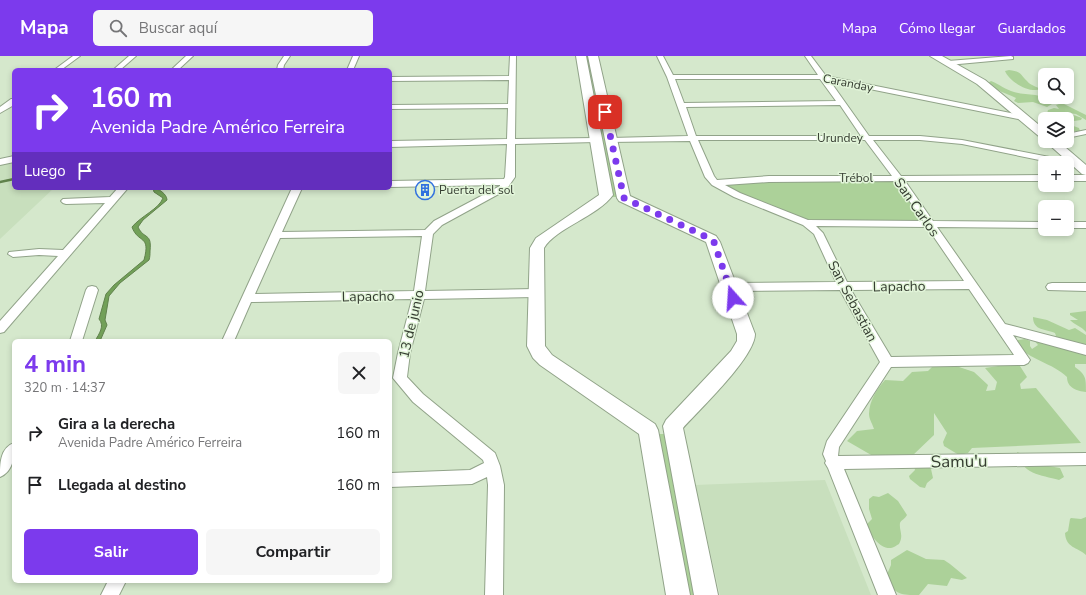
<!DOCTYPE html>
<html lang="es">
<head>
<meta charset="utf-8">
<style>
  :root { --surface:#fff; --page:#f6f6f6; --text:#202124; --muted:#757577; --accent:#7c3aed }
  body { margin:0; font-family:"Nunito Sans",sans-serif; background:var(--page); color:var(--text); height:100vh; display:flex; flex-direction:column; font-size:15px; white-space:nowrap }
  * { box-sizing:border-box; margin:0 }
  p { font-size:13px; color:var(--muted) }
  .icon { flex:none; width:22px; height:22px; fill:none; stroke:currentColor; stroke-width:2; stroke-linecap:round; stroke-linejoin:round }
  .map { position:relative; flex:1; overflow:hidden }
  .drawer { position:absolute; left:12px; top:283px; width:380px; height:244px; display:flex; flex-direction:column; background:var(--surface); border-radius:6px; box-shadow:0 2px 6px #0003 }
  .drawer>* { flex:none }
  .top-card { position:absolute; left:12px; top:12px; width:380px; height:122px; border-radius:6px; box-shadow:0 2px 6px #0003; background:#7c3aed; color:#fff; overflow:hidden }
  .tools { position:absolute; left:1038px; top:12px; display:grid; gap:8px }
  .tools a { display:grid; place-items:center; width:36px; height:36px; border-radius:6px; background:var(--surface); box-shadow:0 2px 6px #0003; font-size:20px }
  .pin { position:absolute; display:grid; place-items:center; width:34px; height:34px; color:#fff; margin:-17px; border-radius:8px; box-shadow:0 2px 6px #0006 }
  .me { position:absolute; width:44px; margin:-22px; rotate:341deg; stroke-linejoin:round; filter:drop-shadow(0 0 3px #0008) }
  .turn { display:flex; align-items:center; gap:14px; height:84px; padding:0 12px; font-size:18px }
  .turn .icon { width:52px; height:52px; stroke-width:2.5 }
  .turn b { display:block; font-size:28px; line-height:34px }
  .then { display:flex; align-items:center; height:38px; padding:0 12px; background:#0003; gap:8px; font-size:15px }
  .round { display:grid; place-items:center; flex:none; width:42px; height:42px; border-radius:6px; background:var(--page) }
  .summary { display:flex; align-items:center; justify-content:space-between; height:68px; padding:0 12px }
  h1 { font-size:24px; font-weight:700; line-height:30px; color:var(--accent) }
  .primary-button { display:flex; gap:8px; margin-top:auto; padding:8px 12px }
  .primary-button a { flex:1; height:46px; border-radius:6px; background:var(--accent); color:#fff; font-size:16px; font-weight:700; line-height:46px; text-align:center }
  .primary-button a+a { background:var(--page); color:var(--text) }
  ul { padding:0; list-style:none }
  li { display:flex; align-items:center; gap:12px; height:52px; padding:0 12px }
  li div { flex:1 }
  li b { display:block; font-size:15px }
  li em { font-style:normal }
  header { display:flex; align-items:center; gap:24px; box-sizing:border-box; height:56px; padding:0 20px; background:var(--accent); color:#fff }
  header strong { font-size:19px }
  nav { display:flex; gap:22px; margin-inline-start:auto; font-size:14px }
  .search { width:280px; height:36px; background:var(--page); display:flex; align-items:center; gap:10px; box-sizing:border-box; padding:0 14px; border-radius:6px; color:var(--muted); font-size:15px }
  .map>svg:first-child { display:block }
  .built { fill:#c8dfbd }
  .green { fill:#acd199 }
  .water { fill:#72a058; stroke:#60824c }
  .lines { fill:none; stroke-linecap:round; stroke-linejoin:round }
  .stream { stroke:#60824c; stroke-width:2.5 }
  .street-casing { stroke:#91a389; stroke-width:2 }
  .secondary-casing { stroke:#91a389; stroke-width:2 }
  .street { fill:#fff; fill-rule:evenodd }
  .secondary { fill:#fff; fill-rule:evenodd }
  .route { stroke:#7c3aed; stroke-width:7; stroke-dasharray:0 12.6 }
  .labels { text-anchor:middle; stroke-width:3; stroke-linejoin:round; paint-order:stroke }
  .far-street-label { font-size:12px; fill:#353c31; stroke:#e2f5d9 }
  .far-poi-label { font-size:12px; fill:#353c31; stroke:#e2f5d9; text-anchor:start }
  .street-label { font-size:14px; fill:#353c31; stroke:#e2f5d9 }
  .near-street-label { font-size:17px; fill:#353c31; stroke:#e2f5d9 }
</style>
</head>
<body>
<header>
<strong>Mapa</strong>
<div class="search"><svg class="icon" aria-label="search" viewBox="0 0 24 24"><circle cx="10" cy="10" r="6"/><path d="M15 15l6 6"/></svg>Buscar aquí</div>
<nav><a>Mapa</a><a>Cómo llegar</a><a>Guardados</a></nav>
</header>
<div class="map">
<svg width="1086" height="539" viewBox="0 0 1086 539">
  <rect width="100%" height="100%" fill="#d5e8cc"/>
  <path class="built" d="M14 105V132H54L0 183V107Z
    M825 424 871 539H720L695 429Z"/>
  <path class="green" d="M583 0H597L620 141H611Z
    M1009 14C1022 16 1019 17 1027 25 1030 29 1037 31 1041 33 1029 38 1009 25 1005 15Z
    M991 25C999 28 1006 34 1014 36 1026 40 1043 36 1052 48L1047 51 1033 46 1018 47 1014 45 1016 42C1004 36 998 36 988 27Z
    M1062 47 1086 59V64L1076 58 1068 57 1082 62 1081 64 1074 65 1067 62 1068 68 1079 72 1080 75H1074L1067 72V63H1056L1061 60H1052L1047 58 1048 54 1054 52 1059 53 1056 49Z
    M895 125 923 166 807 164 740 137 725 129 752 126Z
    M1086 255V276C1081 270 1075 269 1070 264H1078L1070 259V257Z
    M1033 261 1047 264 1069 274 1075 272 1086 279V308H1075V311C1086 319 1086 322 1086 336 1077 335 1067 332 1067 321 1053 307 1029 304 1016 288L1018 284 1025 283 1030 285V290L1032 293 1038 289 1033 283 1056 280 1055 277C1046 273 1033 275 1033 261Z
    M936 307 956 310 974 316 988 329 986 335 995 334 997 326 985 312 1018 307 1027 321 1020 328 1021 333 1036 332 1081 387 972 392 968 397 959 399 944 390 943 386 947 377 934 357V379L912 400 885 407 847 385 857 375 874 373C873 369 869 363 869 358 869 345 877 333 885 324L903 325 912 316 928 315Z
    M659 378H665L702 539H683L657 379Z
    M1017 396 1028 400 1037 408 1060 412 1064 421 1059 424C1041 419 1021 418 1017 396Z
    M927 408 931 413 933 422 927 427 925 432 920 431 910 423 909 420 915 414 914 410Z
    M888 437 898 445 907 459C905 463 901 464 900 467 899 475 904 479 899 488 897 489 893 492 891 492 879 493 870 478 866 469L872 463 869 453V443L873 440 879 441Z
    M1086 461V499C1077 491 1066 492 1065 477L1068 475 1070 463 1071 462 1081 463Z
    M907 494 926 503 944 504 950 508 967 522 962 524 951 522 947 530 928 528 919 539C901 539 896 539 885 523L891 509V504Z"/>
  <path class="water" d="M153 132C158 132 167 138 167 144L143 164 138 171C144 184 152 176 150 195 150 198 150 201 149 204L120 227 109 240 105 264 107 269 100 285H95C99 278 105 270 99 263L106 238 114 229 144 204C151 178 138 188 132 171 141 160 159 153 163 142L154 136Z"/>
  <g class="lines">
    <path class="stream" d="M0 126 14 123"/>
    <g class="street-casing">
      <path id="street" d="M73 0H80L61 14H54Z
        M129 0H136L120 14H113Z
        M186 0H193L178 14H171Z
        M284 0H290L284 9 283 14H277L278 9Z
        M353 0H359L353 14H347Z
        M510 0H516L515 83 596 82 600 84 596 86 515 88V121L506 134 442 169 433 178 425 235 535 233 539 234 541 237 539 240 535 241 424 243 410 297 407 321 423 338 495 397 500 410 504 429 503 539H485L488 429 487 421 472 428 390 431V417L470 414 484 407 483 404 413 346 393 322 398 297 412 243 251 246 234 285H222L292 132H302L282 176 425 174 434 165 500 130V129L390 131V125L504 123 505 121 507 88 390 91V85L507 83 508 52 390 53V49L508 48 509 24 390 25V21L509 20ZM422 180 414 235 255 238 280 182Z
        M657 0H663L673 19H818L805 0H811L826 20 1026 60 1027 62 1023 64 830 25 869 80H920L962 84 1070 105 1071 107 1070 109 1067 110V107H1054L962 88 920 84H873L901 120 1045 119V125H905L933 165 1045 166V172L937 171 1005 268 1086 289V299L1013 279 1030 304 1028 307 1024 309 891 311 839 391 838 400 1086 397V409L844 413 896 539H878L828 412 825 407 826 405 823 398 827 385 880 306 840 234 729 235 725 234 723 231 725 228 729 227 836 226 814 178 803 169 734 141 712 129 705 121 690 85 608 86 607 84 611 82 688 80 667 21ZM675 23H820L836 45 684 47ZM840 49 861 80H696L686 51ZM698 84H865L892 120H769L717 124 714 120ZM896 125 923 165 808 164 740 137 725 129 769 126ZM816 170 927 171 964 225 847 226 823 177ZM969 233 1014 299 891 301 851 234Z
        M1011 0 1013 1V3L948 9 945 7 948 5Z
        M11 43H14V49L0 57V51Z
        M1086 74V78L1067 82V78Z
        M14 100V106L0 109V103Z
        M1067 119H1086V125H1067Z
        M118 132H128L4 276 0 277V265L58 200 39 199 13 201 8 198 9 196 39 193 63 194 105 147 66 148 63 147 61 145 63 143 110 141Z
        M1067 166H1086V172H1067Z
        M1052 227H1086V235L1048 234 1046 231 1048 228Z
        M92 230 96 231 98 234 82 285H70L86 234 88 231Z
        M14 387C14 400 14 415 0 421 0 408 0 392 14 387Z
        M108 525H126L119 539H101Z"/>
    </g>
    <g class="secondary-casing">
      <path id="secondary" d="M576 0H586L613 139C598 160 556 172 544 192L545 290 552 299 655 368 658 374 690 539H666L639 378 540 309 533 302 527 290 530 192 536 182 599 139Z
        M588 0H598L630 140 716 180 720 186 755 278C755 301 700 353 683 372L718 539H694L663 370 666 364 731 295 737 285V278L706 186 619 145 617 142Z
        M930 0H942L985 24 1045 74V83L1041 82 977 28Z
        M1045 85H1058L1086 109V119L1082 118Z"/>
    </g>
    <use href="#street" class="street"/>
    <use href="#secondary" class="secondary"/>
  </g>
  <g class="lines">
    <path class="route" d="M605 56 624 142 711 183 714 186 733 242"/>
  </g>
  <defs>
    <g id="building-ring" transform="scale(1)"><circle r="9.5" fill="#e2f5d9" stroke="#3171df" stroke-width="1.5"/><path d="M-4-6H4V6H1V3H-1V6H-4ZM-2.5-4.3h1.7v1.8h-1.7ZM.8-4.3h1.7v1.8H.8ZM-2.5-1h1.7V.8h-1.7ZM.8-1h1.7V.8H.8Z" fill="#3171df"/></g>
  </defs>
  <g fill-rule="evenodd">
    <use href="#building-ring" x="425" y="134"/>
  </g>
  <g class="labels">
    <g class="far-street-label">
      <text transform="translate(848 27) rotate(11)" y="4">Caranday</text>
      <text x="840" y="86">Urundey</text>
      <text x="856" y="126">Trébol</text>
    </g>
    <g class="far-poi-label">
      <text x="439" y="138">Puerta del sol</text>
    </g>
    <g class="street-label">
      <text transform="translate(917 151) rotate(55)" y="5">San Carlos</text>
      <text transform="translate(899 230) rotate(-1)" y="5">Lapacho</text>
      <text transform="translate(368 240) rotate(-1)" y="5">Lapacho</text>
      <text transform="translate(853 245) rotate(62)" y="5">San Sebastian</text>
      <text transform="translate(411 268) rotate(-77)" y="5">13 de junio</text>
    </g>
    <g class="near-street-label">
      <text transform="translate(959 405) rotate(-1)" y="6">Samu'u</text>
    </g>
  </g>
</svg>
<div class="tools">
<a><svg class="icon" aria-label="search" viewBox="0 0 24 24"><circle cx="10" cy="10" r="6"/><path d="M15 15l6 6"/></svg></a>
<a><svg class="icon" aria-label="layers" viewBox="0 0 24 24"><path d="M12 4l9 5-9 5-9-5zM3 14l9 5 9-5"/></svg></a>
<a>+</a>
<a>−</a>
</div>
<div class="pin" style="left:605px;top:56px;background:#d93025"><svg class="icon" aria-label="arrive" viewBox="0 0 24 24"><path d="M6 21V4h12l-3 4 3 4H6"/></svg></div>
<svg class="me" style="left:733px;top:242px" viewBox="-20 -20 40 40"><circle r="19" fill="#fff"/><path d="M0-13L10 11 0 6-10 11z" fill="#7c3aed"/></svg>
<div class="top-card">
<div class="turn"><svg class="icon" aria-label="right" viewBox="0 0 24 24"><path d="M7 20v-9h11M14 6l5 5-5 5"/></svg><div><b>160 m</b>Avenida Padre Américo Ferreira</div></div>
<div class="then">Luego<svg class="icon" aria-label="arrive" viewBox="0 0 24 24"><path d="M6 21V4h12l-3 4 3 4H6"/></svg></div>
</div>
<section class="drawer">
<div class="summary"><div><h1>4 min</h1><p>320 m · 14:37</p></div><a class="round"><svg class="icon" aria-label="close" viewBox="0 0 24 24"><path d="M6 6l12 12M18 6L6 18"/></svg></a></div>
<ul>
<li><svg class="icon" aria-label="right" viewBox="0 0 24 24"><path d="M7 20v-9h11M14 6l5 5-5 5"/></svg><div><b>Gira a la derecha</b><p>Avenida Padre Américo Ferreira</p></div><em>160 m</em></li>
<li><svg class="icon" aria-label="arrive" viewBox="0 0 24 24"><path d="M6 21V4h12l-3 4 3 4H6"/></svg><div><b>Llegada al destino</b></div><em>160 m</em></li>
</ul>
<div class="primary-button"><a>Salir</a><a>Compartir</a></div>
</section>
</div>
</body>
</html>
